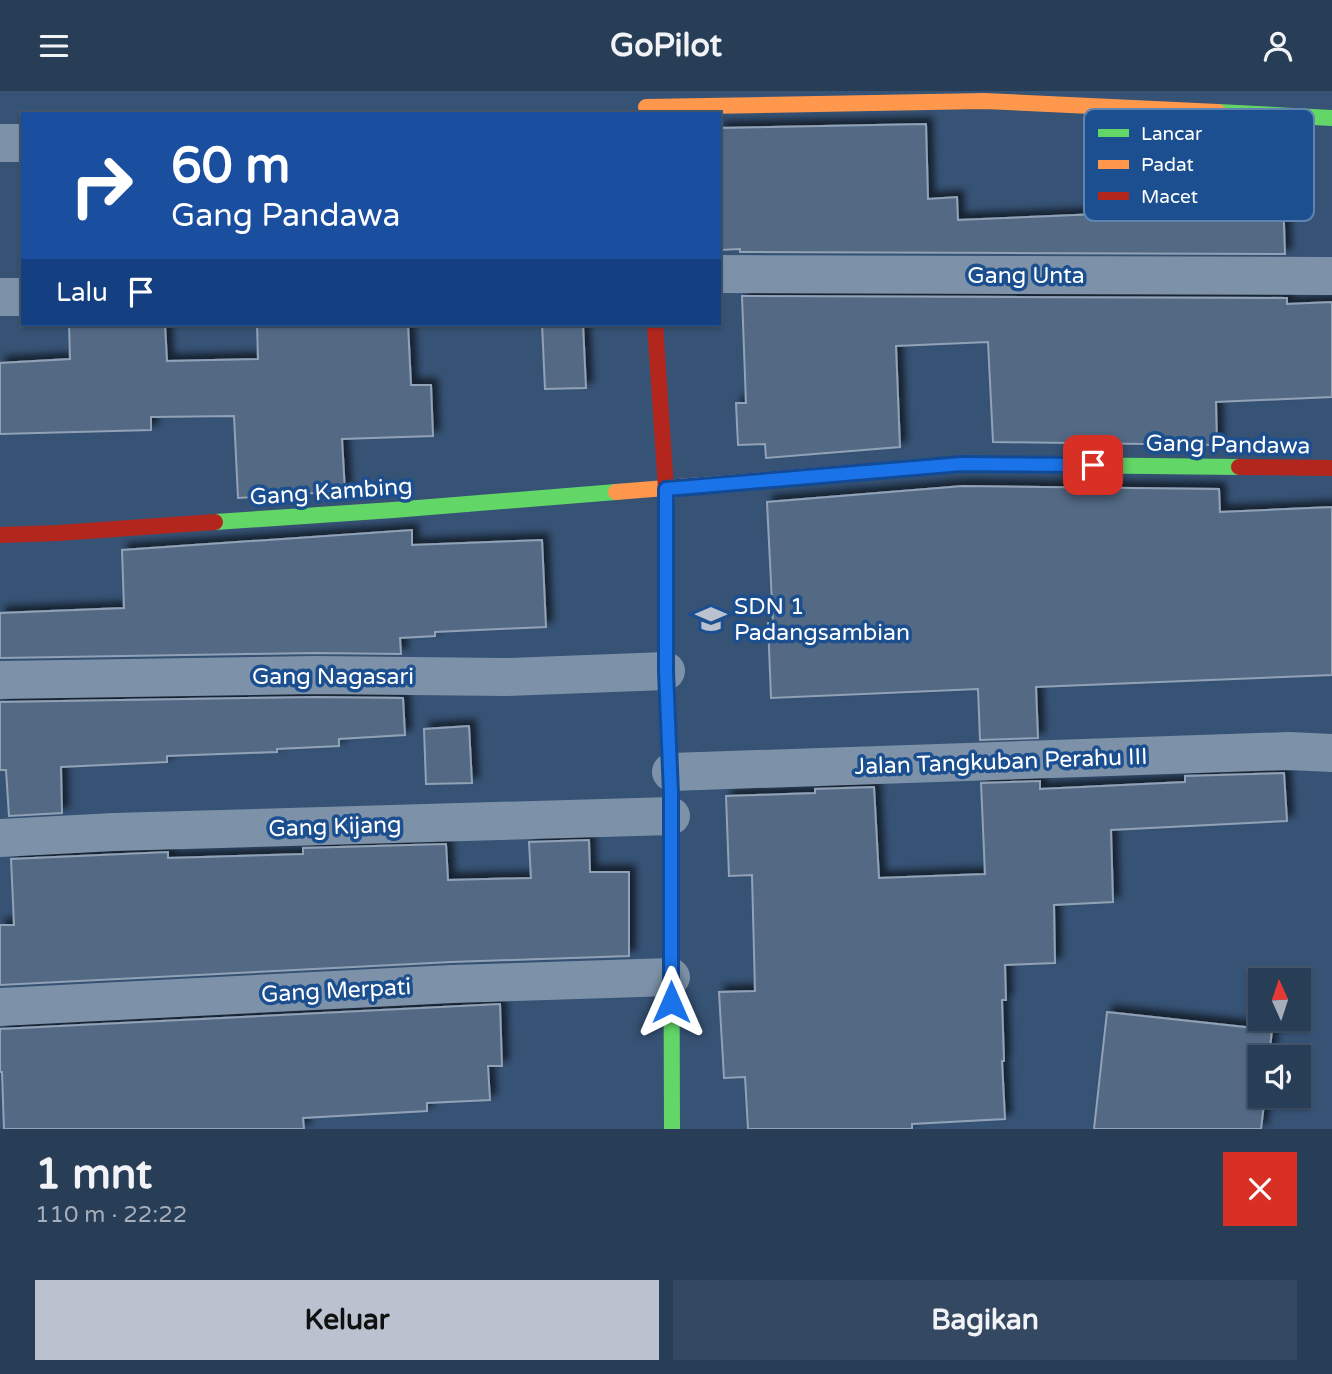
<!DOCTYPE html>
<html lang="id">
<head>
<meta charset="utf-8">
<style>
  :root { --surface:#283e57; --page:#344961; --text:#f1f3f6; --muted:#a5aeba; --line:#44576d; --accent:#b9c2ce }
  body { margin:0; font-family:"Varela Round",sans-serif; background:var(--page); color:var(--text); height:100vh; display:flex; flex-direction:column; font-size:26px; white-space:nowrap }
  * { box-sizing:border-box; margin:0 }
  p { font-size:23px; color:var(--muted) }
  .icon { flex:none; width:38px; height:38px; fill:none; stroke:currentColor; stroke-width:2; stroke-linecap:round; stroke-linejoin:round }
  .map { position:relative; height:1038px; overflow:hidden }
  .panel { display:flex; flex-direction:column; background:var(--surface); flex:1 }
  .panel>* { flex:none }
  .guide { position:absolute; left:21px; top:21px; width:700px; height:214px; border-radius:0px; box-shadow:0 2px 5px #0004,0 0 0 2px var(--line); background:#1a4fa0; color:#fff; overflow:hidden }
  .needle { width:46px; rotate:357deg }
  .controls { position:absolute; left:1248px; top:877px; display:grid; gap:14px }
  .controls a { display:grid; place-items:center; width:63px; height:63px; border-radius:0px; background:var(--surface); box-shadow:0 2px 5px #0004,0 0 0 2px var(--line); font-size:35px }
  .pin { position:absolute; display:grid; place-items:center; width:60px; height:60px; color:#fff; margin:-30px; border-radius:14px; box-shadow:0 4px 10px #0006 }
  .me { position:absolute; width:77px; margin:-38px; rotate:0deg; stroke-linejoin:round; filter:drop-shadow(0 0 5px #0008) }
  .turn { display:flex; align-items:center; gap:24px; height:147px; padding:0 35px; font-size:32px }
  .turn .icon { width:91px; height:91px; stroke-width:2.5 }
  .turn b { display:block; font-size:49px; line-height:60px }
  .then { display:flex; align-items:center; height:66px; padding:0 35px; background:#0003; gap:14px; font-size:26px }
  .round { display:grid; place-items:center; flex:none; width:74px; height:74px; border-radius:0px; background:var(--page) }
  .summary { display:flex; align-items:center; justify-content:space-between; height:119px; padding:0 35px }
  h1 { font-size:42px; font-weight:700; line-height:52px }
  .cta { display:flex; gap:14px; margin-top:auto; padding:14px 35px }
  .cta a { flex:1; height:80px; border-radius:0px; background:var(--accent); color:#111; font-size:28px; font-weight:700; line-height:80px; text-align:center }
  .cta a+a { background:var(--page); color:var(--text) }
  header { display:flex; justify-content:space-between; align-items:center; height:91px; padding:0 35px; background:var(--surface); font-size:32px; font-weight:700 }
  .map>svg:first-child { display:block }
  .building { fill:#526984; stroke:#92a2b6; stroke-width:2; filter:url(#shadow) }
  .lines { fill:none; stroke-linecap:round; stroke-linejoin:round }
  .street { stroke:#7d92a8; stroke-width:38 }
  .fast { stroke:#63d668; stroke-width:16 }
  .slow { stroke:#ff974d; stroke-width:16 }
  .jam { stroke:#b3261e; stroke-width:16 }
  .route-casing { stroke:#114b97; stroke-width:18 }
  .route { stroke:#1a73e8; stroke-width:12 }
  .labels { text-anchor:middle; stroke-width:7; stroke-linejoin:round; paint-order:stroke }
  .street-label { font-size:23px; fill:#fff; stroke:#1b4f8f }
  .poi-label { font-size:23px; fill:#fff; stroke:#1b4f8f; text-anchor:start }
  .key { fill:#1b4f8f; stroke:#5f84b1; stroke-width:2 }
  .key-label { font-size:19px; fill:#fff }
</style>
</head>
<body>
<header><svg class="icon" aria-label="menu" viewBox="0 0 24 24"><path d="M4 6h16M4 12h16M4 18h16"/></svg>GoPilot<svg class="icon" aria-label="person" viewBox="0 0 24 24"><circle cx="12" cy="8" r="4"/><path d="M4 21q1-7 8-7t8 7"/></svg></header>
<div class="map">
<svg width="1332" height="1038" viewBox="0 0 1332 1038">
  <defs>
    <filter id="shadow"><feDropShadow dx="6" dy="-6" stdDeviation="3.5" flood-color="#0009"/></filter>
  </defs>
  <rect width="100%" height="100%" fill="#365274"/>
  <path class="building" d="M926 33 928 108 957 106 958 129 1123 122V115L1171 113 1170 99 1187 98 1185 42 1281 46 1285 163 740 161V158L719 159V37Z
    M742 205 1287 207V213L1332 211V306L1216 311 1217 354 993 351 988 251 896 255 900 356 766 367 765 353 738 354 736 312H746Z
    M69 233H165L167 270 258 268 257 233H408L411 294H431L433 345 342 348 345 400 238 407 234 325 151 326V339L0 343V272L70 268Z
    M542 233H583L586 297 545 298Z
    M963 395 1219 398 1220 421 1332 416V584L1036 596 1038 647 980 649 978 598 771 607 768 532H773L767 411Z
    M412 439V454L542 449 546 536 435 541V545L400 547 401 563 315 562 0 567V522L124 517 122 459Z
    M315 606 403 607 405 644 339 648V655L277 658V661L167 665V671L61 676 62 722 9 725 6 679H0V611Z
    M469 635 472 692 426 693 424 638Z
    M1284 682 1287 730 1111 739 1113 811 1054 814 1055 872 1005 874 1006 909H1002L1004 970H1002L1005 1028 912 1033V1038H748L745 986 724 987 719 901 755 900 752 784 729 785 726 705 815 702V698L874 696 879 787 985 783 981 692 1040 690V698L1185 691V685Z
    M589 749 590 781H629V865L451 871 0 894V834H14L11 768 168 761V767L303 763V757L446 753 448 789 531 787 529 751Z
    M500 913 502 975H488L490 1009 427 1012V1020L303 1027 304 1038H4L2 981H0V938Z
    M1107 921 1272 939 1269 966H1260V1004H1265L1261 1038H1094Z"/>
  <g class="lines">
    <path class="street" d="M0 52H23
      M719 183 1332 185
      M0 206H23
      M0 589 315 584 506 586 666 580
      M671 681 1289 660 1332 662
      M0 747 114 741 671 725
      M0 916 452 893 671 886"/>
    <path class="fast" d="M1218 21 1332 27
      M922 376 962 373 1239 376
      M215 431 393 419 616 401
      M668 633 671 725 672 1038"/>
    <path class="slow" d="M646 16 984 10 1218 21
      M616 401 922 376"/>
    <path class="jam" d="M655 233 666 398V580L668 633
      M1239 376 1330 377
      M0 444 58 442 215 431"/>
  </g>
  <g class="lines">
    <g class="route-casing">
      <path id="route" d="M671 911V703L666 580V398L962 373 1093 374"/>
    </g>
    <use href="#route" class="route"/>
  </g>
  <defs>
    <g id="school-bare" transform="scale(2.415)"><path d="M0-5L7-2L0 1L-7-2ZM-4 1L0 2.5L4 1V4Q0 6-4 4Z" fill="#b9c2ce" stroke="#1b4f8f" stroke-width="2.5" paint-order="stroke"/></g>
  </defs>
  <g fill-rule="evenodd">
    <use href="#school-bare" x="711" y="528"/>
  </g>
  <g class="labels">
    <g class="street-label">
      <text x="1026" y="192">Gang Unta</text>
      <text transform="translate(1228 353) rotate(1)" y="8">Gang Pandawa</text>
      <text transform="translate(331 400) rotate(-4)" y="8">Gang Kambing</text>
      <text x="333" y="593">Gang Nagasari</text>
      <text transform="translate(1001 670) rotate(-2)" y="8">Jalan Tangkuban Perahu III</text>
      <text transform="translate(335 735) rotate(-2)" y="8">Gang Kijang</text>
      <text transform="translate(336 899) rotate(-3)" y="8">Gang Merpati</text>
    </g>
    <g class="poi-label">
      <text x="734" y="523">SDN 1<tspan x="734" dy="26">Padangsambian</tspan></text>
    </g>
  </g>
  <rect x="1084" y="18" width="230" height="112" rx="10" class="key"/>
  <rect x="1098" y="38" width="31" height="8" fill="#63d668"/>
  <rect x="1098" y="69" width="31" height="9" fill="#ff974d"/>
  <rect x="1098" y="101" width="31" height="8" fill="#b3261e"/>
  <g class="key-label">
    <text x="1141" y="49">Lancar</text>
    <text x="1141" y="80">Padat</text>
    <text x="1141" y="112">Macet</text>
  </g>
</svg>
<div class="controls">
<a><svg class="needle" viewBox="-14 -14 28 28"><path d="M0-13l5 13h-10z" fill="#e53935"/><path d="M0 13l5-13h-10z" fill="#a5aeba"/></svg></a>
<a><svg class="icon" aria-label="sound" viewBox="0 0 24 24"><path d="M4 9h4l5-4v14l-5-4H4zM17 9q2 3 0 6"/></svg></a>
</div>
<div class="pin" style="left:1093px;top:374px;background:#d93025"><svg class="icon" aria-label="arrive" viewBox="0 0 24 24"><path d="M6 21V4h12l-3 4 3 4H6"/></svg></div>
<svg class="me" style="left:671px;top:911px" viewBox="-20 -20 40 40"><path d="M0-17L14 15 0 8-14 15z" fill="#1a73e8" stroke="#fff" stroke-width="4"/></svg>
<div class="guide">
<div class="turn"><svg class="icon" aria-label="right" viewBox="0 0 24 24"><path d="M7 20v-9h11M14 6l5 5-5 5"/></svg><div><b>60 m</b>Gang Pandawa</div></div>
<div class="then">Lalu<svg class="icon" aria-label="arrive" viewBox="0 0 24 24"><path d="M6 21V4h12l-3 4 3 4H6"/></svg></div>
</div>
</div>
<section class="panel">
<div class="summary"><div><h1>1 mnt</h1><p>110 m · 22:22</p></div><a class="round" style="background:#d93025;color:#fff"><svg class="icon" aria-label="close" viewBox="0 0 24 24"><path d="M6 6l12 12M18 6L6 18"/></svg></a></div>
<div class="cta"><a>Keluar</a><a>Bagikan</a></div>
</section>
</body>
</html>
